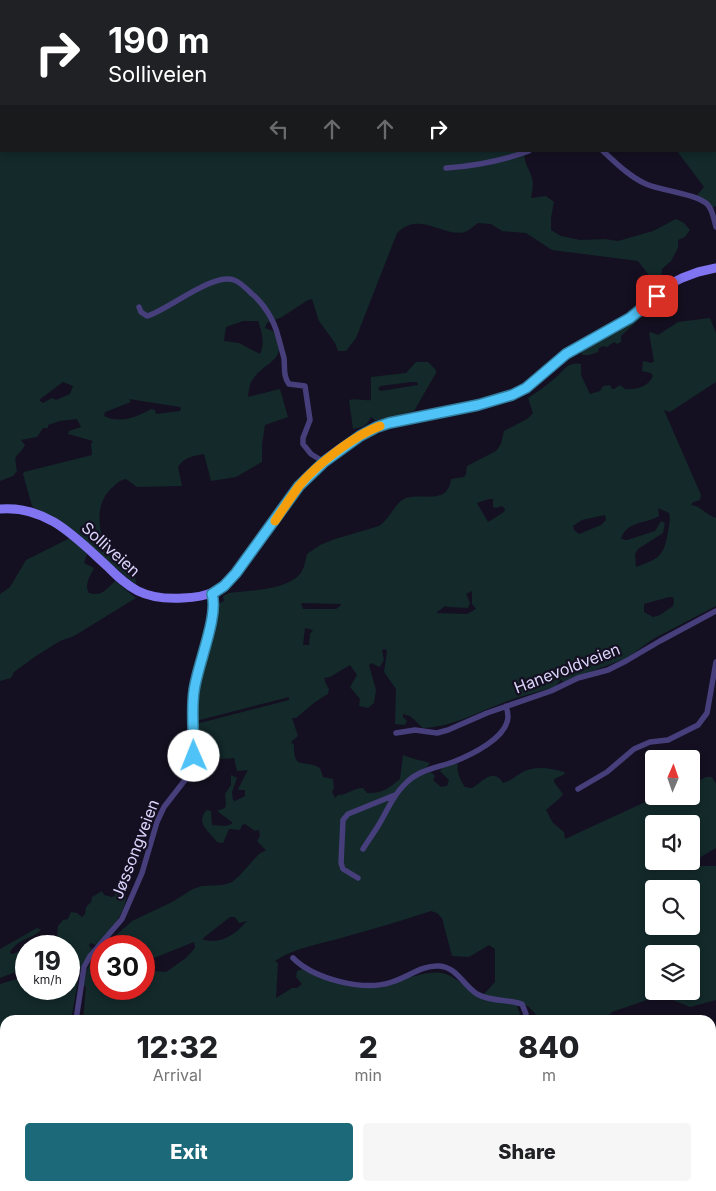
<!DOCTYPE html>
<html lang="en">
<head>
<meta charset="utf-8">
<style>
  :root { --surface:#fff; --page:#f6f6f6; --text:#202124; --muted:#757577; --accent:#1c697a }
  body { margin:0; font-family:Inter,sans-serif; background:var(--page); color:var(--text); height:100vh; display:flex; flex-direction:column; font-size:19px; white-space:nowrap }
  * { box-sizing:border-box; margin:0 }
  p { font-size:16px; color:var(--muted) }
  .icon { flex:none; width:28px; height:28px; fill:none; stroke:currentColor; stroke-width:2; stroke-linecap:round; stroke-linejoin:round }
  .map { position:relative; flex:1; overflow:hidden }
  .drawer { position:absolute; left:0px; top:1015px; width:716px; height:176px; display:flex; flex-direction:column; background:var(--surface); border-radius:15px 15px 0 0; box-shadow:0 2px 8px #0003 }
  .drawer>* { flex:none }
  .banner { position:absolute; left:0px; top:0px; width:716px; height:152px; box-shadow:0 2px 8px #0003; background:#202124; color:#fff; overflow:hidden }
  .needle { width:32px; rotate:2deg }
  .buttons { position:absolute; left:645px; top:750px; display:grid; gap:10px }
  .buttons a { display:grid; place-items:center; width:55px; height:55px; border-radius:5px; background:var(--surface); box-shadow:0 2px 8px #0003; font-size:25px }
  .speed { position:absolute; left:15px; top:935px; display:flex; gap:10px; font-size:25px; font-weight:700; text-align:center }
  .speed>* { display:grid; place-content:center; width:65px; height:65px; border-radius:50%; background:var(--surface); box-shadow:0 2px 8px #0003; line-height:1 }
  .speed small { font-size:12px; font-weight:400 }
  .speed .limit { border:8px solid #d22; background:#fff; color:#111 }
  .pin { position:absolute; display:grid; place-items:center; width:42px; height:42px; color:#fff; margin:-21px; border-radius:10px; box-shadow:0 2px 8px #0006 }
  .me { position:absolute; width:55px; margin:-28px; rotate:359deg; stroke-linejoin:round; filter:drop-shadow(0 0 4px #0008) }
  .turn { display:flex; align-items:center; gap:18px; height:105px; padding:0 25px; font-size:22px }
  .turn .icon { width:65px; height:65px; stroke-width:2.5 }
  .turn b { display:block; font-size:35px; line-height:42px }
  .lanes { display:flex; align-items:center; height:48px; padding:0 25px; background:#0003; justify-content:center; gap:25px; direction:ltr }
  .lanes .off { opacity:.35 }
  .eta { display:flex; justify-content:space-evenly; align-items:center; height:85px; text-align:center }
  .eta b { font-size:30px; font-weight:800; line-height:35px }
  .primary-button { display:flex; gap:10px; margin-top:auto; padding:10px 25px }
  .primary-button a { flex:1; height:58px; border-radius:5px; background:var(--accent); color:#fff; font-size:20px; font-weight:800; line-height:58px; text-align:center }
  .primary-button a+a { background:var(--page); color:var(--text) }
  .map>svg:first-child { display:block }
  .green { fill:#13292a; fill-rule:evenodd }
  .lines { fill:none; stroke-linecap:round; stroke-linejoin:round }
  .street { stroke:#463f7b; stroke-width:5.5 }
  .secondary { stroke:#8074f1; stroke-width:9 }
  .route-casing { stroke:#337fa1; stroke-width:12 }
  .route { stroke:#4fc3f7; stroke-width:9 }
  .slow { stroke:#f59e0b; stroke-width:9 }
  .labels { text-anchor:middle; stroke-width:4.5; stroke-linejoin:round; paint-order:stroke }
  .street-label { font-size:16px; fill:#dbd4fb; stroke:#141021 }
</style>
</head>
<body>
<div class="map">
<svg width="716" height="1191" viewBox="0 0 716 1191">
  <rect width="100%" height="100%" fill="#141021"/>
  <path class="green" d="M0 0H477L1 1V151H524C524 164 529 168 532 178 534 185 532 191 531 198L546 196 554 202 551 218V230L561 236 580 240 605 239 618 241 653 231 676 219 684 223 690 230 685 237 678 240V248L671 261 662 269 661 279 654 282 638 261 552 250 526 233 502 231 491 224 478 223C473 226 470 230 465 232 444 238 420 210 397 233L356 338 346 351H338L335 343 319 321 312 299 308 300 282 317 267 323 265 328 273 331C290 361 266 360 253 379 249 384 249 391 248 397L280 389 288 417 265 425 262 445V462L236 477 211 481 204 454C194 456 184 457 178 467L182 486 137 487 126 479C120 480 117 483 113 487 92 504 98 538 113 558 119 565 128 569 135 574L136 585 62 522 34 508 32 506 23 474 24 472 92 455 91 444 93 441 68 434 69 431 81 427 77 419 60 421 48 425V428H43L37 437 21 440 25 445C17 460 13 450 17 471L13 476 0 481ZM243 321H258C262 331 265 344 260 354L239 343 224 341 226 327ZM63 382 73 386 70 394 56 400 52 398 43 403 39 400ZM129 399 180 407 181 409 180 411 156 414 155 410 151 409C138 417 119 424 104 416L105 412 131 402Z
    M716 50V206L712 208 697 195 704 187 677 151H715Z
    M651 305 648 311 621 336V342L617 344 614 342 607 347 603 346 599 348 598 352 589 355H582L581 352 584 348Z
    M710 318 716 333V382L670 412 664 410 701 495 700 500 693 502 691 505C701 506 706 515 716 518V606L653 639 627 658 563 682 561 679 555 687C537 692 518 697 500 704 474 714 451 727 423 728L410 716 403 714V717L407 721 405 725 395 724 396 689 384 672 387 651 385 649 382 650 384 660 380 667 371 663 369 665 376 690 374 703 368 708 359 706 360 699 350 687 357 675 350 665 330 677 324 678 326 684 329 689 328 694C315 701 307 709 296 718H292L298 736 291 742 294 745C293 771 305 759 320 768L323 777 333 779 334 788 332 792 335 798 338 795C347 795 354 788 363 788L367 793C382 794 389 788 400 779L403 755C412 759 421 760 430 763L422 773 423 775 431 772 435 776 433 780 441 787 447 786 449 780 440 771 443 767 456 763 458 765C456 772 461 781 465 787L472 788C483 782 493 767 503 783 511 781 514 777 521 773 533 765 551 768 564 772L565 774 554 779V782L563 794 560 798 546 810 553 823 564 832 565 839 656 797 691 796V785L706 777H712L716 784V848L699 858 692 864 698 866H716V1000L690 1007 665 997 658 996 612 1012 609 1015 610 1020H541L529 1007 520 1003 517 1007 520 1013 517 1020H83L86 987 84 986C85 970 90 961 100 950L101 948V989H144V946H104L132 921 172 902 193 889 202 886 223 885 232 882 239 876 259 854 266 850 257 841 260 836 259 830 255 831 245 824 242 825 240 830 229 829 223 843 217 842C210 832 194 823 207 810L211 811 212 825 225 826 232 824V822L217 811 225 808 226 804 225 794 231 785V775L237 778 232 792 233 800 235 801 245 796V790H239L238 789 248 770 237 771 234 758C220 760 208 759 196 750V724L289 700V697L196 721 197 688 215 608 218 604 224 601 223 596 229 593C248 591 284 590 298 576 304 571 305 562 307 554L320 545 335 539 379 526C390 519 395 502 406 498 424 493 448 505 451 479L464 477 466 474 467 466 496 451 501 444 504 431 527 419 533 413 528 398C537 392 546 386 554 379 563 372 567 361 581 364V375L590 394 600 391 603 386 610 385 612 389H614L620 385 625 389C636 390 648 387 653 376L651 373 642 371 643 361 652 363 654 361 649 333 651 332 658 335 678 322ZM489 499H493V507L496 508 502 506 505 509 504 512 488 522 477 503ZM658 508 669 513C671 519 669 525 668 532 664 556 659 559 636 567L635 554 638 549 663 533 665 523 661 521 655 531 627 540 621 539C626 521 646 524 659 516ZM605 515 606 520 601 525 579 534 574 530 573 526 582 520ZM472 591V604L476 609 467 614 436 613 445 606 448 607 468 608 470 603 466 594ZM669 597H673L674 601 673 606 660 615 653 617 644 612V604ZM301 603 341 604V605L336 609H303ZM305 628 313 630 310 634 309 645H303ZM654 824H691V861H654ZM654 889H691V926H654ZM431 911 437 913 442 918 452 956 469 957 489 945 495 949V982L485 993 478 996C467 988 455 976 442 973 424 969 387 987 365 987 349 987 319 974 302 969L297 971 296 977 302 984 297 988H292L276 998 278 963 275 961C294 948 320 944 341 938 372 929 401 921 431 911ZM230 917H235L239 923 247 921C236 934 219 946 202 939ZM194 942 195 948 186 958 166 972 154 971 144 962ZM654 954H691V991H654Z
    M416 362H428L436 370V373L414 411 380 420H375L371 417C367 426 363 427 353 429L349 400C356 398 363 401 371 400V377L406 373ZM411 382H417L418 385 381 391 378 389 380 386Z
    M70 538 87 554 84 563 94 568C90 576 84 585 89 593 101 597 107 589 115 581L136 598 74 636 60 641 36 656 14 672 11 678 0 681V594L10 587 26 560Z
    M121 889 126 892C128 912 109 932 96 945L90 943 89 946 92 948C87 956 84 966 78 972L76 980 78 981 71 1020H5V1186H170L165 1191H0V984L26 976V989H69V946H67L68 943 57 938 58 926 63 920 68 919 71 912 77 913 82 917 85 914 86 907 91 902 92 897 102 891 104 895 112 897 115 896 116 890Z
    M37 928 41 930C30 940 19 938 10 952L11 954C23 952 28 941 44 942L46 946H26V968L0 978V949Z
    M483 1186H535V1191H477Z"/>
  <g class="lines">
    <path class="street" d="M395 0V1
      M552 0V1
      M460 1 461 0
      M715 50 716 49
      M603 151C616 163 630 177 646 184 662 191 698 194 708 205 713 211 714 220 716 227
      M446 168C477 166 501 161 529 151
      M139 307 141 312 147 316C168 310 213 272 234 280 240 282 247 289 252 294 264 304 274 320 278 336 280 343 282 351 284 358 285 368 283 376 289 384L305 386 310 420 303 438V444L311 454 324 462
      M396 733 415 730 437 733 448 730 487 713 551 691 578 678 608 670 626 661 660 641 716 611
      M578 789 607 772 634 749 650 742 668 740 698 725 707 713 716 662
      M363 849C368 841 373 834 378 826 387 812 392 796 405 784 418 770 436 768 453 762 471 755 507 738 508 717 508 713 507 709 506 706
      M358 878 343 869 341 863 343 820 348 814 395 795
      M293 958C314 979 364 992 392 982 408 977 422 965 439 966 457 967 463 985 477 994 491 1002 507 999 522 1004L526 1014 525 1020
      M76 1020 84 967 90 956 122 919 142 873 157 822 164 807 192 771 194 756 193 694 197 674 206 645 213 603 211 594
      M603 1186 607 1191
      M82 1191 84 1186
      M137 1191 163 1186"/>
    <path class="secondary" d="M0 509C47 505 76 538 108 567 117 576 126 585 138 591 152 598 167 599 183 598 208 597 219 592 236 573 258 545 277 514 299 486 319 461 359 432 389 423L478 405 512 395 526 388 566 355 630 318 668 285 682 278 698 272 716 268"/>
  </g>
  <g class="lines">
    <g class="route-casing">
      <path id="route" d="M194 756C194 735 191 712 194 691 197 666 219 616 212 594L224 586 236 573 299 486 324 462 360 436 377 427 389 423 478 405 512 395 526 388 566 354 630 318 657 296"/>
    </g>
    <use href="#route" class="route"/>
    <path class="slow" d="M275 521C283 509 291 497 299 486 316 465 355 435 380 426"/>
  </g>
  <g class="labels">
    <g class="street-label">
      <text transform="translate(111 549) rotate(42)" y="6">Solliveien</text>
      <text transform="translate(567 668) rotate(-21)" y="6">Hanevoldveien</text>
      <text transform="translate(135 849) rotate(-69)" y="6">Jøssongveien</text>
    </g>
  </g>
</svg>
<div class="buttons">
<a><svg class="needle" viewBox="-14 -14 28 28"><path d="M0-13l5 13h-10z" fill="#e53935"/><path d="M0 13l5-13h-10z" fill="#757577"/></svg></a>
<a><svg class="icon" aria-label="sound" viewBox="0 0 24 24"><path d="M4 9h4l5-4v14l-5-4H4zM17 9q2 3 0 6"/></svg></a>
<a><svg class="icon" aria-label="search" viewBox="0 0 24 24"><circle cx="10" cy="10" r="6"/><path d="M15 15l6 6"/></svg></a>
<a><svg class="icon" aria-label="layers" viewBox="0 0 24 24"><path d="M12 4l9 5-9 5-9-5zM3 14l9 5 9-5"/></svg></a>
</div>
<div class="speed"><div>19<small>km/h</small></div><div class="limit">30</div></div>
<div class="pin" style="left:657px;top:296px;background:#d93025"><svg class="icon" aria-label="arrive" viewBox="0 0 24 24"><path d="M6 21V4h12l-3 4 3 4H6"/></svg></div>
<svg class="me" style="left:194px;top:756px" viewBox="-20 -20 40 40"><circle r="19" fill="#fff"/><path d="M0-13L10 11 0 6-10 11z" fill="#4fc3f7"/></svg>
<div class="banner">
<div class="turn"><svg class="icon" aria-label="right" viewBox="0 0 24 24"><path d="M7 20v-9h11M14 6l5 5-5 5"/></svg><div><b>190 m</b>Solliveien</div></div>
<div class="lanes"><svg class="icon off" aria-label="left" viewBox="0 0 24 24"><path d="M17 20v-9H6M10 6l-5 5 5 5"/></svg><svg class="icon off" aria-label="ahead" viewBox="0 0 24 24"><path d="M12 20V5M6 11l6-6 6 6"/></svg><svg class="icon off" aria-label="ahead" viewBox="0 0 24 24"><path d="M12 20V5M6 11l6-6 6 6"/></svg><svg class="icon" aria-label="right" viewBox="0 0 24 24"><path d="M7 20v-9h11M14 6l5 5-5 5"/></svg></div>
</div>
<section class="drawer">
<div class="eta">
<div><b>12:32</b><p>Arrival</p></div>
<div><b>2</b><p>min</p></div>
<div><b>840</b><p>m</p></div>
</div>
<div class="primary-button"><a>Exit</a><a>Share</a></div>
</section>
</div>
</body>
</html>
